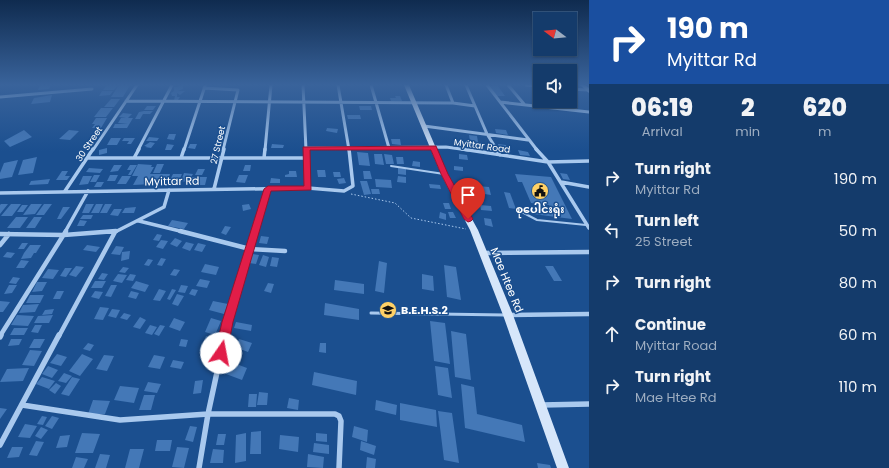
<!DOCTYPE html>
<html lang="en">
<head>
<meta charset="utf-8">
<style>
  :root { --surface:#143b6b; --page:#1d4271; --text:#f1f3f6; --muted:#9dadc1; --line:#33557e }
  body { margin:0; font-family:Poppins,"Noto Sans Myanmar",sans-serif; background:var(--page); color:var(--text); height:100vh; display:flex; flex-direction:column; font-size:15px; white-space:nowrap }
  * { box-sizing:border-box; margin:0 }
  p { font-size:13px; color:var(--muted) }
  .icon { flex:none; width:22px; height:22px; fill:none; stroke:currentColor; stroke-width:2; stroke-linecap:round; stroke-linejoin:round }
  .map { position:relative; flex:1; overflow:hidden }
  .panel { display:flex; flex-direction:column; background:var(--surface); width:300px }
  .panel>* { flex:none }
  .top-card { background:#1a4fa0; color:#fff; overflow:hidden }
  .needle { width:26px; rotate:286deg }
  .tools { position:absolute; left:533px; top:12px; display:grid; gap:8px }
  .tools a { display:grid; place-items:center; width:44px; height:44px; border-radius:0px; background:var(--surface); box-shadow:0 1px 3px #0004,0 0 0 1px var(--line); font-size:20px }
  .pin { position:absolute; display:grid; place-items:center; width:34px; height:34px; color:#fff; margin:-41px -17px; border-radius:50% 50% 50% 0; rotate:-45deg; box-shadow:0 0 4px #0007 }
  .pin .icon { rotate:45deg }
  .me { position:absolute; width:44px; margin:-22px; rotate:12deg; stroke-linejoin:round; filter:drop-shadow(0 0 3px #0008) }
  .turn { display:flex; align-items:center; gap:14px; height:84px; padding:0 12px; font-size:18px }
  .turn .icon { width:52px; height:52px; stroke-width:2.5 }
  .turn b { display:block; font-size:28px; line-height:34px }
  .eta { display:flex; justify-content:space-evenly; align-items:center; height:68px; text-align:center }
  .eta b { font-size:24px; font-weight:800; line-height:28px }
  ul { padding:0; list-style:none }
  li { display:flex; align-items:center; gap:12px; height:52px; padding:0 12px }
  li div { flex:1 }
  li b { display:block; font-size:15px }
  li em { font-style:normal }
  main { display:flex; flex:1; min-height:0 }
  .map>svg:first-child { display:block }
  .building { fill:#4478b7 }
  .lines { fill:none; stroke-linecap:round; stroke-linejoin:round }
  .path { stroke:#a9c9ee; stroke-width:1; stroke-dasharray:1.5 2; stroke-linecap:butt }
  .lane-far1 { stroke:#a9c9ee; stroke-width:2 }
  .lane { stroke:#a9c9ee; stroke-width:3 }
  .street-far3 { stroke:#a9c9ee; stroke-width:3 }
  .street-far2 { stroke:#a9c9ee; stroke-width:3.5 }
  .street-far1 { stroke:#a9c9ee; stroke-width:4.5 }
  .street { stroke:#a9c9ee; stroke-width:5.5 }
  .secondary { fill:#d6e6fa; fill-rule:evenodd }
  .route { fill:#e11d48; stroke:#92132f }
  .labels { text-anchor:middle; stroke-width:3; stroke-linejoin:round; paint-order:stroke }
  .far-street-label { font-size:9px; fill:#fff; stroke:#1b4f8f }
  .street-label { font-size:11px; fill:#fff; stroke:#1b4f8f }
  .poi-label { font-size:11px; font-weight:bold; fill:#fff; stroke:#1b4f8f }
</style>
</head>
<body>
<main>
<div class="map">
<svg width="589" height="468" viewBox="0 0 589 468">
  <rect width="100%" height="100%" fill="#1b4f8f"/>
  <path class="building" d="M40 85H51L49 89 38 90Z
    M107 85H118L114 90H103Z
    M119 85H130L123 97H111Z
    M179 85H183V89L178 91H185L180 95 177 93V97H180L178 100 174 101 175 96H172L171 93 174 91V87H178Z
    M490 86H498L505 96H496Z
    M102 91H113L110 95 99 96Z
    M52 95 50 102 31 104 34 98Z
    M395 96H400L402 101H391L390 98H396Z
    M111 99H120L114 107H104Z
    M147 106H156L153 110H144Z
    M359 106H371L372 110H360Z
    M101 108H113L106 117H94Z
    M144 111H153L150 114H143L140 119H135L139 112Z
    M123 113 132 114 128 118H133L127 128H113L115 124H128L118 123 121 118H126L119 117Z
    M347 115H360L361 119H348Z
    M96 118H107L101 128H92L95 124H92Z
    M327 128 338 129 337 133 326 131Z
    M495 129 506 130 508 135 496 133Z
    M24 130 32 137 10 147 4 141Z
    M69 130 79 131 70 140 59 139Z
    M169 134H176L174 140 167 139Z
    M469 135 477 136 478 142 470 141Z
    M149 137 159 138 157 141H146Z
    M111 138H121L117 145H107Z
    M124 138H135L131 144H127L129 141H122Z
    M391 139H400L401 145 392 144Z
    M150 142 155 143 151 148 145 147 147 146H144Z
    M167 144 174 145 171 150H165Z
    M190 144H197L195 149 188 148Z
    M272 144 284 145 283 148H271Z
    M498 144 506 145V148L510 149 511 152 505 151 504 147H499Z
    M107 148V153L99 155V150Z
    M518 150 528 152 530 156 520 155Z
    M357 152 368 153 370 166 359 165Z
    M374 154H382L384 165 375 164Z
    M384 154 392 155 394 164H386Z
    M459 154 467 155 468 160 459 159Z
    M37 157 33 173 18 175 23 160Z
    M396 157H403L404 164H397Z
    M18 160 12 177 0 179V173L4 163Z
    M413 161 420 162V167L412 166Z
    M138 164 152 165 151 167H154L150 174H170L168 180H164L162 183 158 184 159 180H153L152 184 133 185 138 176H132Z
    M157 164H164L160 173H153Z
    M114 165H122L118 171 110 172Z
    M130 165H137L131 175H128L131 170H127Z
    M245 165H251L250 171H243Z
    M454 166 463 167V171L454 170Z
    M89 168 103 169 100 173 86 172Z
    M398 168 406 169V175L398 174Z
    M198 169H205L202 175H195Z
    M317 170H325L326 177H318Z
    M62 171H68L65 176H70L67 180H56Z
    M289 171H296L297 177H285V175L289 174Z
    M363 171H370L372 179H364Z
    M333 172H340L341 177H334Z
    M184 173 193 174 188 182 181 181Z
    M560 173 567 174 570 180 563 179Z
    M173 174H182L178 183 169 182Z
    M515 174 551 177 572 219 533 214 530 207 551 209 549 205 531 203 522 182H518Z
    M94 175H100L96 182H90Z
    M110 175H118L115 181H107Z
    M239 175H248L245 183 236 182Z
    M83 176H92L88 184 79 185Z
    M122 176H131L126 184H117Z
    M398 176 406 177V183L397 182Z
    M190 177H207L205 185H188Z
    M271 178 280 179V183H270Z
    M344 178 346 183 339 184 337 179Z
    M50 179 48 184 29 185 31 181Z
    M375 179 391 180 392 188 376 187Z
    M360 181H367L371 194 364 195Z
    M97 182H104L101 187H94Z
    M429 184 440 185 441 189 430 188Z
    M459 185 471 187V192L460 190Z
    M477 186 489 187 491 195 478 193Z
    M371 189H379L380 194H372Z
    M504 192 510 193 516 209 509 208Z
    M443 203H449L451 209H445Z
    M1 204H8L0 214V205Z
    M11 204H21L12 216H1Z
    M31 204H42L35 214 23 215Z
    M44 204H52L44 215H36Z
    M86 204H94L89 213H82Z
    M96 204H103L99 213H91Z
    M105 204H112L107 213H100Z
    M249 204 251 209 243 211 242 205Z
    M22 205H28L23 212H17Z
    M480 205 491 206 492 211 481 210Z
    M63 207H70L61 219H57Z
    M136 207 134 213H122L125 208Z
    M114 209H122L118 216 110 215Z
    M440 212 446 214V220L439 218Z
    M448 212H453L456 218H450Z
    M83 215H93L91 219H80Z
    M16 217H28L20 228H7Z
    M34 217H42L35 228H26Z
    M484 218 491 219 493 227 485 225Z
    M80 220 87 221 84 226H77Z
    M172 220 188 223 184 229 168 226Z
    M225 226 231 227 226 235 221 233Z
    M157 234 162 235 159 241 153 240Z
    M261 236 269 237 267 244 259 243Z
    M175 238 182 241 177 247 170 244Z
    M161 240 168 241 163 249 156 247Z
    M186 242 194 244 190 251 182 248Z
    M22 243H28L24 249H18Z
    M198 243 206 245 202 252 194 250Z
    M30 245H41L36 253H24Z
    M87 245 100 247 96 252 83 250Z
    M116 246 124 247 120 255 111 254Z
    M130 251 129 259 121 261 122 252Z
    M7 252 15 253 11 258 3 257Z
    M24 253H34L31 258 21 259Z
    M252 254 259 255 256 264 249 263Z
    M263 255 269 257 266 267 259 265Z
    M272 257 279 258 277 267 270 266Z
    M161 258 166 259 162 266 157 265Z
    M148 259 153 260 149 266 144 265Z
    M21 260 29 261 24 268H16Z
    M379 261 387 263 384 293 375 291Z
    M205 264 219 267 216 275 201 272Z
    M444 265 456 267 461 300 447 297Z
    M76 266 84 267 76 277 69 275Z
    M545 266H553L562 281H554Z
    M123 267 129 268 125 273 119 272Z
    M65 268H72L66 277 60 276Z
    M48 269 59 270 53 279 42 278Z
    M174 269 180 270 176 276 170 275Z
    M102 273 108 274 104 280 98 279Z
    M118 274 127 275 122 283 113 281Z
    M130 274 136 275 133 281 126 280Z
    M422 274 433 276 434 291 422 289Z
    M13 277 20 278 16 284 9 283Z
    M200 279 210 281 207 288 196 286Z
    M335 280 364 284V294L334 290Z
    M95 281H106L102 288H91Z
    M136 281 149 285 145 292 131 288Z
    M37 282H47L42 291 32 292Z
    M268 283 274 284 271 293 264 291Z
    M9 285H17L12 293 4 294Z
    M111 285H117L111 297 105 296Z
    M181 285 188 286 185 293 178 292Z
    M159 289 166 291 160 301 153 300Z
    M172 289 176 290 170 300 167 299Z
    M192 289 198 290 195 296 189 294Z
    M57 291H64L60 299H53Z
    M95 291 103 292 99 299 91 297Z
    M131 291 139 293 136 299 128 297Z
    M177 294 184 296 178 306 172 304Z
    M30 295H44L40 303H26Z
    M0 301 10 302 3 312H0Z
    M213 301 228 304 224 314 209 310Z
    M325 303 359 309V320L324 315Z
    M39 304 35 312 19 313 23 305Z
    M100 307 109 308 103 320 94 319Z
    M54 309 52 314 42 315 45 310Z
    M112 309 120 310 116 318 108 316Z
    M124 313 131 315 127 320 120 318Z
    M17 315 34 316 28 326 11 325Z
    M53 315 49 323H34L38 316Z
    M140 317 146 320 140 329 133 327Z
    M174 318 185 322 180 331 169 327Z
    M211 318 221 321 215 335 205 332Z
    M430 321 445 323 450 364 434 361Z
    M236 322 252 325 251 331 234 328Z
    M35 325H42L38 333 31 332Z
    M150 325 157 327 152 335 145 333Z
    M160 325 165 326 159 336 154 334Z
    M14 328H28L24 335H10Z
    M451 331 466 334 471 380 455 377Z
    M206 336 218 337 217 343 204 342Z
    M11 339H22L19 345 8 346Z
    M34 339H45L40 348H29Z
    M181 339 188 340 186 347 179 346Z
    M239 339 252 343 248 352 235 347Z
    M88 343 94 345 90 351 83 349Z
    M320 343H326V353L319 352Z
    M201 345H215L214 351H199Z
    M30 350 42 351 34 366 22 365Z
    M57 354 67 357 61 366 50 363Z
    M82 354 93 359 80 376 69 371Z
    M104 355 114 356 107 371 96 369Z
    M154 355 165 357 160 369 148 367Z
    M173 360 184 362 181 369 170 367Z
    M231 362 247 368 242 380 226 374Z
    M48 366 58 370 52 378 42 374Z
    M435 366 448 368 452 398 438 395Z
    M29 368 23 381 0 382 7 369Z
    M314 372 357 381 356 395 312 385Z
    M64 373 72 376 66 383 58 381Z
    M42 377 55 381 49 389 36 384Z
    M72 377 80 379 69 396 61 394Z
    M203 380 201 393 193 394 195 381Z
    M148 382 161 384 157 393 144 391Z
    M56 383 61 386 55 394 49 390Z
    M461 384 474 387 477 414 522 425 525 442 465 428Z
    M120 386 139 388 134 403 114 400Z
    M259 392 268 393 267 405H257Z
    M249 394H257L256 407H248Z
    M144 395H155L151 410H139Z
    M289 398 299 400 298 410 287 408Z
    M93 400 110 401 105 414H88Z
    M376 400 397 405 396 415 375 410Z
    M400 403 436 410 437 427 400 420Z
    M0 408 7 409 0 419Z
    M438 411 452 413 459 463 444 460Z
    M42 416 47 417 43 425 37 424Z
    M52 416 59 418 52 429 45 426Z
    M25 424 37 426 30 438 18 437Z
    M190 426 197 427 193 442 185 440Z
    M354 426 368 430 367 442 352 437Z
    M41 427 48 430 41 439 35 436Z
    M261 431V454H250L251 432Z
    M82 433 100 434 93 453H75Z
    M246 433V461L235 463 236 435Z
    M316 433 327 434V442L316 441Z
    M218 434H226L224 445H216Z
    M70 435 67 447 56 448 60 436Z
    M280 435 299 437 298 452 279 449Z
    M157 440H172L170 451H155Z
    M36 441 44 442 37 456 29 455Z
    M361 441 376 446 374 455 360 450Z
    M314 443 329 445V454L313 452Z
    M12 447H23L19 457 7 458Z
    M177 447 189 448 184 468 172 467Z
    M130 449H144L139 468H125Z
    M213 449 224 450 223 463H210Z
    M100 454 110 455 106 468H95Z
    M308 454 324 457 323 468 307 467Z
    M76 457 88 459 84 468H72Z
    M367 457 376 459 375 468H366Z
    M537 463 550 465 551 468H538Z"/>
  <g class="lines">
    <path class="path" d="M351 194 395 203 411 218 466 229"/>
    <path class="lane-far1" d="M391 166 444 174
      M518 210 537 220 586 225"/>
    <path class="lane" d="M371 313 505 315"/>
    <path class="street-far3" d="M303 85 306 150
      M338 85 349 150
      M371 85 389 148
      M446 85 453 103
      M466 85 487 134 497 150
      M487 85 537 150
      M508 85 524 104
      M526 85 540 86
      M204 88 238 90 223 150
      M570 89 588 90
      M0 97 92 89
      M126 101 453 103 475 106
      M500 102 589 112
      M424 126 528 140
      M306 148 446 147 468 150
      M93 150 137 85
      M138 150 172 85
      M184 150 205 86
      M265 150 271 85"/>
    <path class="street-far2" d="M306 149 308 188
      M462 149 548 162 589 161
      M496 149 500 155
      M536 149 548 162 589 228
      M88 158H306
      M134 158 139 149
      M181 158 184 149
      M264 158 265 149
      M561 182 589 187
      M214 189 224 149
      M65 191 93 149
      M0 193 308 188 344 191 353 186 349 149
      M139 221 184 232
      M65 232 88 191
      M110 232H115L164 207 169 190
      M255 232 268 189"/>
    <path class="street-far1" d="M180 231 250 249 285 251
      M0 234 64 235 116 231
      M0 245 9 234
      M483 253 589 252
      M509 315 589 314
      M0 336 66 231
      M59 336 115 232
      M225 336 255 231"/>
    <path class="street" d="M0 337 1 335
      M22 405 120 420 208 414H335L339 416 341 421 339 468
      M542 405 589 404
      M0 445 59 335
      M199 468 208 414 225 335"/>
    <path class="secondary" d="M404 85H409L447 174 478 230 513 315 569 468H557L503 315 470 230 441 174Z
      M580 85H585L589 88V93Z"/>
  </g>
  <linearGradient id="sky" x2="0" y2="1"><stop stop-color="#0f2b4f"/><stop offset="0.56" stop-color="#39639b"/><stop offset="1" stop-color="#39639b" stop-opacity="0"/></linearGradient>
  <rect width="589" height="151" fill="url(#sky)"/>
  <path class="route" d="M436 146 448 174 473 219 471 221 468 222 464 219 441 174 431 150H310L311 190 271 191 233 322 227 353 225 357 221 359 217 357 215 353 222 322 264 189 268 186H304L303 147Z"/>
  <defs>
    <g id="civic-disc" transform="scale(0.9)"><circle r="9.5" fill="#ffd166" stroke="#1b4f8f"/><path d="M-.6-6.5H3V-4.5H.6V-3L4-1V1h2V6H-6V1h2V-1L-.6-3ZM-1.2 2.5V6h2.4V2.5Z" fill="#111"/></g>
    <g id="school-disc" transform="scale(0.9)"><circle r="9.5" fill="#ffd166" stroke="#1b4f8f"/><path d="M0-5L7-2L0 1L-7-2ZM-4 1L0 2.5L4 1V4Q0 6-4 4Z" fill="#111"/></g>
  </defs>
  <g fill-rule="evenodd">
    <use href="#civic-disc" x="540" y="191"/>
    <use href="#school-disc" x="388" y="310"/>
  </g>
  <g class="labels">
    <g class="far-street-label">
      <text transform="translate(89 144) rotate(-56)" y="3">30 Street</text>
      <text transform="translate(218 145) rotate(-77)" y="3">27 Street</text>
      <text transform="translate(482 146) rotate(8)" y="3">Myittar Road</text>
    </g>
    <g class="street-label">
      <text transform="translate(172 181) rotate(-1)" y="4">Myittar Rd</text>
      <text transform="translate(507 280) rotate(68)" y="4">Mae Htee Rd</text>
    </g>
    <g class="poi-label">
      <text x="540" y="213">စုပေါင်းရုံး</text>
      <text x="401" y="314" text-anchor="start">B.E.H.S.2</text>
    </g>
  </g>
</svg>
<div class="tools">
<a><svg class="needle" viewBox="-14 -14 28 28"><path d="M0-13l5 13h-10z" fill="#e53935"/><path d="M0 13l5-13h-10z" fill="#9dadc1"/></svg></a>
<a><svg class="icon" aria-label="sound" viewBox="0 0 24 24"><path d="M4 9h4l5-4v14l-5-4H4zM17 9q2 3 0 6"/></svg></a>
</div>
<div class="pin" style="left:468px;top:219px;background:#d93025"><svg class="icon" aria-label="arrive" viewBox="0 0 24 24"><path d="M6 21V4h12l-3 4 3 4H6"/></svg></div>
<svg class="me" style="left:221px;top:353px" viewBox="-20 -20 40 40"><circle r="19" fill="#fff"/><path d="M0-13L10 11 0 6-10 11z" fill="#e11d48"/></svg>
</div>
<section class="panel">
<div class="top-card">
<div class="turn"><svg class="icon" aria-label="right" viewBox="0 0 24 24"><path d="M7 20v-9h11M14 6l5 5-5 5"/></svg><div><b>190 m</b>Myittar Rd</div></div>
</div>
<div class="eta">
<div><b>06:19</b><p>Arrival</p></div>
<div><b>2</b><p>min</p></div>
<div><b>620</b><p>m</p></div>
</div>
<ul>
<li><svg class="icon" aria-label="right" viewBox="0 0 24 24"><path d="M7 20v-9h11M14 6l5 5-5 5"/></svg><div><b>Turn right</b><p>Myittar Rd</p></div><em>190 m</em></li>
<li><svg class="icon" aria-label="left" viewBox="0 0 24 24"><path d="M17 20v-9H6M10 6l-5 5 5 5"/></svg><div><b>Turn left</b><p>25 Street</p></div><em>50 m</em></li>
<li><svg class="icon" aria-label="right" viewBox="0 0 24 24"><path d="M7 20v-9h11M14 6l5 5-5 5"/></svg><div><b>Turn right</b></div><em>80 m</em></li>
<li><svg class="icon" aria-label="ahead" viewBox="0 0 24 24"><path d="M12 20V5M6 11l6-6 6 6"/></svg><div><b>Continue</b><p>Myittar Road</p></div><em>60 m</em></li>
<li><svg class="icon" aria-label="right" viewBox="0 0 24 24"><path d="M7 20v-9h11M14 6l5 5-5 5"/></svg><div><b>Turn right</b><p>Mae Htee Rd</p></div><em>110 m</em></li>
</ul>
</section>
</main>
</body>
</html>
